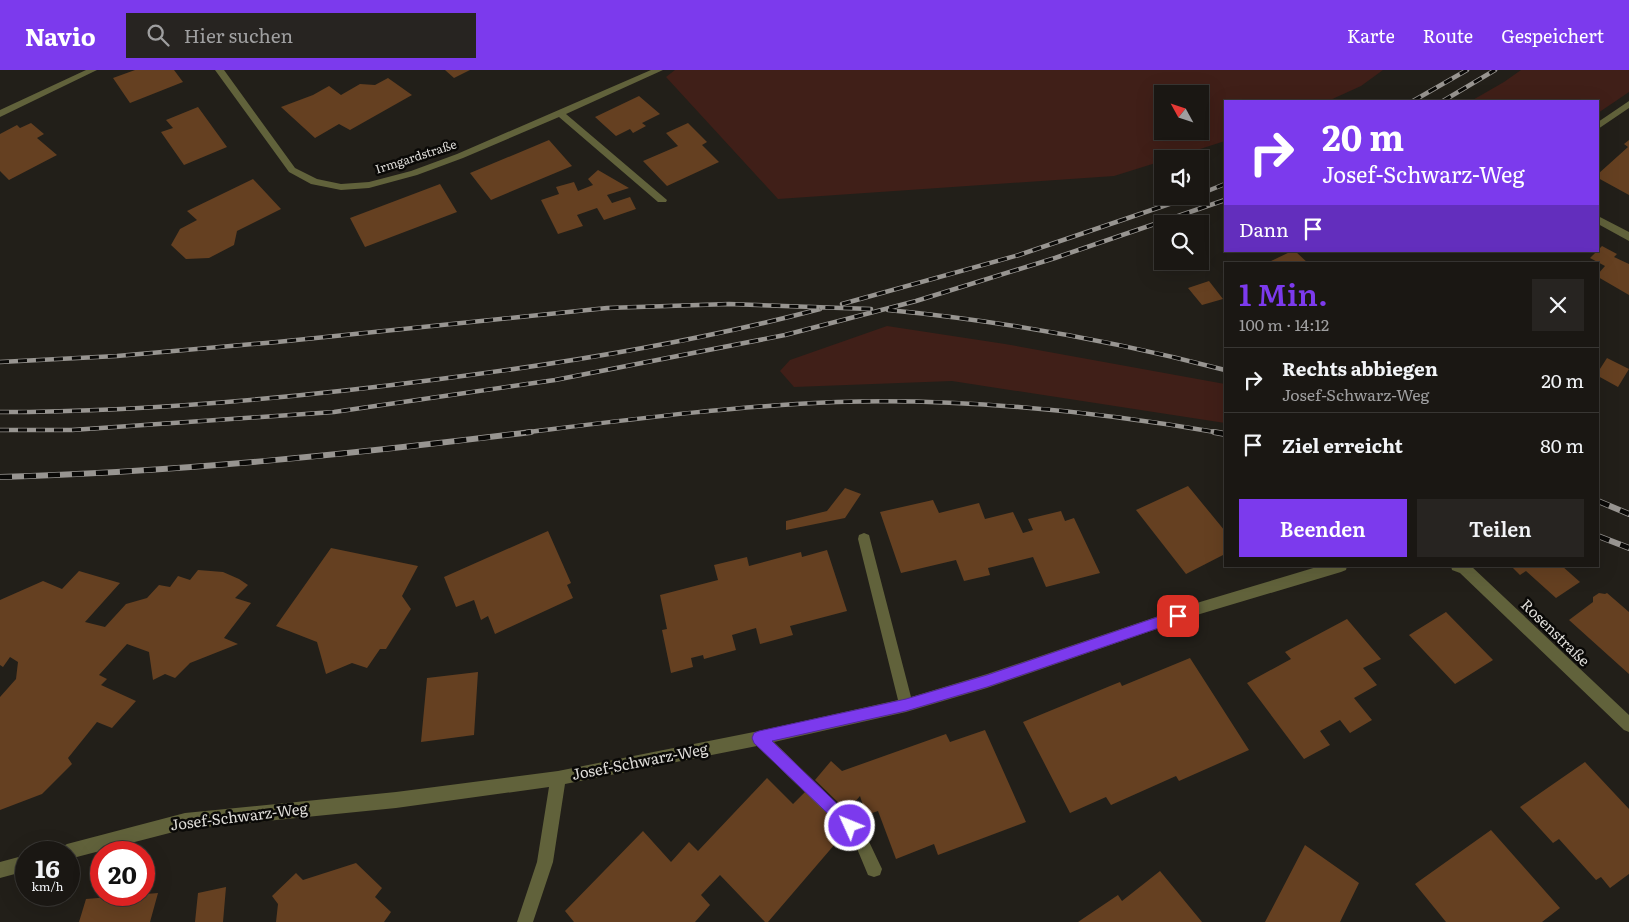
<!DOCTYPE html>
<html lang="de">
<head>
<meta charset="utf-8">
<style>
  :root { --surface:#1a1713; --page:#272421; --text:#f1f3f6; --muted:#9f9fa0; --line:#383633; --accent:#7c3aed }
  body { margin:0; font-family:Literata,serif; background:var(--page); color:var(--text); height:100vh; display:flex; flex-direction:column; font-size:19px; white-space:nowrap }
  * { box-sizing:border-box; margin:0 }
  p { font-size:16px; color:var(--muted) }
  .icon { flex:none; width:28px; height:28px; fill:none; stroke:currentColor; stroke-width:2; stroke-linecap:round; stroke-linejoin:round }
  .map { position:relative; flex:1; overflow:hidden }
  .panel { position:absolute; left:1224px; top:192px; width:375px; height:305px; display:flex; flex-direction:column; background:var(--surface); border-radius:0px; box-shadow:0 5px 20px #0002,0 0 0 1px var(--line) }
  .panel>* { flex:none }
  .top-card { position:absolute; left:1224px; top:30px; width:375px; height:152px; border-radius:0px; box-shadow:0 5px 20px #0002,0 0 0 1px var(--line); background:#7c3aed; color:#fff; overflow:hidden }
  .needle { width:32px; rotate:310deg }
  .buttons { position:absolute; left:1154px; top:15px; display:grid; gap:10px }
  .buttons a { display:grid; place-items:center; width:55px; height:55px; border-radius:0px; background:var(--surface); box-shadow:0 5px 20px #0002,0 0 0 1px var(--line); font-size:25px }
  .speed { position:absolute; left:15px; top:771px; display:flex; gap:10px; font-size:25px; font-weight:700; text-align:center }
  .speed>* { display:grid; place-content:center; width:65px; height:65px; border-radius:50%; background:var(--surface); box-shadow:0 5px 20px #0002,0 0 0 1px var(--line); line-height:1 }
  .speed small { font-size:12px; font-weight:400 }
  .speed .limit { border:8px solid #d22; background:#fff; color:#111 }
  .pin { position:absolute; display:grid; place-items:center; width:42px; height:42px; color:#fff; margin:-21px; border-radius:10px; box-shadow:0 2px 8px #0006 }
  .me { position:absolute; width:55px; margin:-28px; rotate:314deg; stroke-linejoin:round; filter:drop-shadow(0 0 4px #0008) }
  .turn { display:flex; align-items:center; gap:18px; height:105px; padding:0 15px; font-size:22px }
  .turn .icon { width:65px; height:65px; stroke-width:2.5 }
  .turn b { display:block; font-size:35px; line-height:42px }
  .then { display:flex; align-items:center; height:48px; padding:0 15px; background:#0003; gap:10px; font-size:19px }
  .round { display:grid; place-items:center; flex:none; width:52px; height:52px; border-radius:0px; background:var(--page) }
  .overview { display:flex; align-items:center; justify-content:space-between; height:85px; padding:0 15px }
  h1 { font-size:30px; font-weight:600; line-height:38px; color:var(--accent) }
  .action { display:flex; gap:10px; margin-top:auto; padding:10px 15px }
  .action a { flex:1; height:58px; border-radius:0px; background:var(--accent); color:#fff; font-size:20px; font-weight:600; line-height:58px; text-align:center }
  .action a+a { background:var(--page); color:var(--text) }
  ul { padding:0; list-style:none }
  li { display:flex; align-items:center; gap:15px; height:65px; padding:0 15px; border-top:1px solid var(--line) }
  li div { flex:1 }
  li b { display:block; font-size:19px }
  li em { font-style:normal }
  header { display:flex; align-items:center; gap:30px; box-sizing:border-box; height:70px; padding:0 25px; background:var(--accent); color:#fff }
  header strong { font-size:24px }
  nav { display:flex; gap:28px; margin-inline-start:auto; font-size:18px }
  .search { width:350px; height:45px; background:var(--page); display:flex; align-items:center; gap:12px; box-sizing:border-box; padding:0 18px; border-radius:0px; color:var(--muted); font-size:19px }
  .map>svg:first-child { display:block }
  .green { fill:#401f18; fill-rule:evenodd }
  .building { fill:#654021 }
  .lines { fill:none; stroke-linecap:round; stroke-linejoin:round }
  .minor { fill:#61623b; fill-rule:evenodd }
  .rail-far1-casing { stroke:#989591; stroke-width:4.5 }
  .rail-casing { stroke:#989591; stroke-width:6 }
  .rail-far1 { stroke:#0a0907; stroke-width:3; stroke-dasharray:9; stroke-linecap:butt }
  .rail { stroke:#0a0907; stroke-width:4.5; stroke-dasharray:12; stroke-linecap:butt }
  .route { fill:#7c3aed; stroke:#51269a }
  .labels { text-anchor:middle; stroke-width:5; stroke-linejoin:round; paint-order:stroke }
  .far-street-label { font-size:12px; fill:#dedcd8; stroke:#0a0907 }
  .street-label { font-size:15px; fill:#dedcd8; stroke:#0a0907 }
</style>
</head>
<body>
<header>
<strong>Navio</strong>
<div class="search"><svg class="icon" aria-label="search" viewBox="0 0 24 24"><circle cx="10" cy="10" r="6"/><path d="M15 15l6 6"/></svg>Hier suchen</div>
<nav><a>Karte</a><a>Route</a><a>Gespeichert</a></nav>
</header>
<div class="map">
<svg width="1629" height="852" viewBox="0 0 1629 852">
  <rect width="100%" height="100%" fill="#221f19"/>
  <path class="green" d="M675 0H1383L1361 16 1328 31H1225V71L1169 89H1162V91L1114 106 778 129 666 7ZM1162 24H1200V61H1162Z
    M1521 0H1629V22L1598 43V31H1471L1504 12Z
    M887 256 1005 274 1225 314V353L952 311 794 317 780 301 790 290Z"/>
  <path class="building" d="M135 0H174L183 12 130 33 113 8Z
    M445 0H470L454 8Z
    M388 8 412 25 350 60 339 54 315 68 281 37 313 25 329 16 341 25 360 14 375 15Z
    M639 26 660 44 642 53 646 56 633 63 630 59 616 66 595 47Z
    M198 37 227 77 184 95 161 62 173 58 166 50Z
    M31 53 44 64 37 68 57 85 9 110 0 101V64L17 55 20 58Z
    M688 53 707 72 702 75 719 92 667 116 643 91 678 76 666 63Z
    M549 70 572 96 491 130 470 103Z
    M1629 70V125L1598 108V104L1628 77 1624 74Z
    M598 100 629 118 607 125 612 133 630 127 636 139 604 150 597 138 577 145 583 156 558 164 541 130 559 124 556 117 574 112 578 121 593 115 588 109Z
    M253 109 281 139 237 161 234 175 209 188 186 189 171 175 180 159 197 150 187 141Z
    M440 114 457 142 365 177 350 148Z
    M1602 176 1617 184 1614 187 1629 194V225L1598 207V204L1605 196 1590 188Z
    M1292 181H1295L1309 194H1271L1269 192Z
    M1209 211 1223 229 1202 235 1188 218Z
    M1607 288 1629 299 1618 317 1598 306V302Z
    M1188 416 1225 461V484L1186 504 1136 440Z
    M845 418 861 424 845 448 786 460V451L827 441Z
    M933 430 939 443 979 433 985 449 1013 442 1023 463 1033 460 1028 449 1061 441 1065 451 1074 448 1100 503 1046 517 1033 487 988 498 990 505 964 511 956 490 901 503 880 442Z
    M548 461 571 513 567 515 573 528 495 564 488 546 481 550 474 530 456 537 444 507Z
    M331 478 418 496 402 526 411 539 386 579H380L367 598 352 593 326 604 317 572 276 556Z
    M827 480 847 541 790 556 793 565 760 574 756 558 732 565 736 580 704 589 703 585 691 588 693 597 671 603 662 560 667 559 660 525 718 510 714 495 747 487 749 496 801 482 802 487Z
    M1511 496H1562L1580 512 1556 528 1526 501 1520 505Z
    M198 500 223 502 239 509 248 515 235 528 251 533 224 568 238 574 190 593 175 608 165 604 153 610 149 582 127 574 99 605 107 609 101 615 136 631 112 658 97 652 68 688 72 694 42 724 0 740V627L16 609 18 592 10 587 3 597 0 595V530L43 511 62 519 79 501 120 513 85 552 105 557 126 534 147 528 159 515 170 517 178 506 190 510Z
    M1599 523 1605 524 1607 523 1629 542V604L1569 550 1593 532V527Z
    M1446 542 1493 590 1455 614 1409 565Z
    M1347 549 1381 589 1363 598 1377 615 1354 628 1372 650 1350 663 1340 650 1320 661 1330 675 1304 689 1247 613 1291 589 1285 582Z
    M1190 588 1249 680 1179 711 1176 706 1111 735 1106 727 1070 743 1023 652 1110 616 1120 612 1122 616Z
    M478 602 474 665 421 672 427 608Z
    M985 660 1026 752 938 785 934 774 896 789 878 741 866 745 860 726 847 741 815 710 831 691 842 701 946 664 950 672Z
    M1585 692 1629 739V804L1610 818 1601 807 1596 810 1559 769 1553 773 1520 737Z
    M767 708 793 734 808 719 839 750 826 766 835 774 768 852H765L720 805 701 825 710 835 695 852H574L565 841 643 761 671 792 689 772 698 781Z
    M1491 760 1560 838 1542 852H1446L1415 814Z
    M1305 775 1359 813 1340 852H1265Z
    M356 793 382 818 375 827 391 842 384 852H276L278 834 272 826 296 803 303 810Z
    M1160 801 1202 852H1078L1118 825 1122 831Z
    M226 817 223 852H195L198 823Z
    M158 823 150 852H79L86 829Z"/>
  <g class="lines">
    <path class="minor" d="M86 0H97L0 47V40Z
      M215 0H224L295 98 317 109 341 114 369 112 411 101 457 84 651 0H663L566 44 667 130 666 132H658L559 47 463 88 417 105 369 118 341 120 311 114 289 102Z
      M1629 31V38L1598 59V52Z
      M1598 146 1629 162V171L1598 154Z
      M864 463 869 465 870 469 911 627 987 604 1200 532 1320 496H1347L1346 500 1341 502 1200 544 987 618 906 642 774 672 863 759 882 799 880 805 874 807 868 805 853 769 757 676 565 714 553 792 533 852H517L537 792 549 717 396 738 185 759 69 789V782H59L62 777 67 774 185 743 396 722 558 701 759 661 898 630 858 469 859 465Z
      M1451 496H1471L1629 645V662L1624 660 1460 503 1452 500Z
      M26 785V801L0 808V792Z"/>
    <g class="rail-far1-casing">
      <path id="rail-far1" d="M1413 31 1467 0
        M1443 31 1495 0
        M1200 124 1225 114
        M842 234 1019 185 1193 126
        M888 240C1002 251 1114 271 1225 300
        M0 292 117 286 277 272 607 238 729 234 871 239
        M0 342C147 342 294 328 440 309 567 293 695 272 820 239
        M0 360H72L334 342 555 310 785 265 916 231 1055 188 1225 130
        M521 363C626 350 731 336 837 332 966 328 1094 341 1221 363"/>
    </g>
    <g class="rail-casing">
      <path id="rail" d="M1214 362 1225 364
        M0 407C178 402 354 384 531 362
        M1598 431 1629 444
        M1598 466 1629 478"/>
    </g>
    <use href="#rail-far1" class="rail-far1"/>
    <use href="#rail" class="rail"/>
  </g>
  <path class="route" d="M1178 540 1182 542 1184 546 1182 550 987 617 906 641 772 671 855 751 857 756 855 760 850 762 845 760 754 673 752 668 754 663 759 661 906 629 987 605Z"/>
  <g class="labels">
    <g class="far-street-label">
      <text transform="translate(416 87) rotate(-18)" y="4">Irmgardstraße</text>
    </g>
    <g class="street-label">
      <text transform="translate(1555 563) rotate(44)" y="5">Rosenstraße</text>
      <text transform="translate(640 692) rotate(-11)" y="5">Josef-Schwarz-Weg</text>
      <text transform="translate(239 747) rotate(-7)" y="5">Josef-Schwarz-Weg</text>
    </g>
  </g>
</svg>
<div class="buttons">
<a><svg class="needle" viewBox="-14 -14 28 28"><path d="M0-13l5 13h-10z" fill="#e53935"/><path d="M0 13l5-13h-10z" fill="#9f9fa0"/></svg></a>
<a><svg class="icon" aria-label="sound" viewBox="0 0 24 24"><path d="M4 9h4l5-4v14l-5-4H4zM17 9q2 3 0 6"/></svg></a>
<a><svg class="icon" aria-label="search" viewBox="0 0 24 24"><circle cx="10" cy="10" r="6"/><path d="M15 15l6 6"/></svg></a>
</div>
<div class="speed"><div>16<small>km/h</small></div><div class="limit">20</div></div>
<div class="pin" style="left:1178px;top:546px;background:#d93025"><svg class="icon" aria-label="arrive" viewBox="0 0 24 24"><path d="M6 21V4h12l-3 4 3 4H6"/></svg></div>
<svg class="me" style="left:850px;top:756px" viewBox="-20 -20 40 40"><circle r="17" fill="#7c3aed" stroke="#fff" stroke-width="3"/><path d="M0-11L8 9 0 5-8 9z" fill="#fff"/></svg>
<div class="top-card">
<div class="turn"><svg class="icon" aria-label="right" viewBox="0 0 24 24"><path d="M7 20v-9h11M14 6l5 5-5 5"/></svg><div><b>20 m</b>Josef-Schwarz-Weg</div></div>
<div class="then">Dann<svg class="icon" aria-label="arrive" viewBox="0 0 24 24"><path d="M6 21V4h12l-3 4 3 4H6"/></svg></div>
</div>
<section class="panel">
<div class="overview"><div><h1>1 Min.</h1><p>100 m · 14:12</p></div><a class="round"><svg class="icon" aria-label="close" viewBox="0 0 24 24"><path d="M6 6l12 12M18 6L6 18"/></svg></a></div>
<ul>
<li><svg class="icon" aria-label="right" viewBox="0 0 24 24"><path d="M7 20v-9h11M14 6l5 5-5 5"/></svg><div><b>Rechts abbiegen</b><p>Josef-Schwarz-Weg</p></div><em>20 m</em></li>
<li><svg class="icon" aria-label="arrive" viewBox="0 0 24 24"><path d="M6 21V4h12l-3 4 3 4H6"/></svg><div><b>Ziel erreicht</b></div><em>80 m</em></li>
</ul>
<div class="action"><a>Beenden</a><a>Teilen</a></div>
</section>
</div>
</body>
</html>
